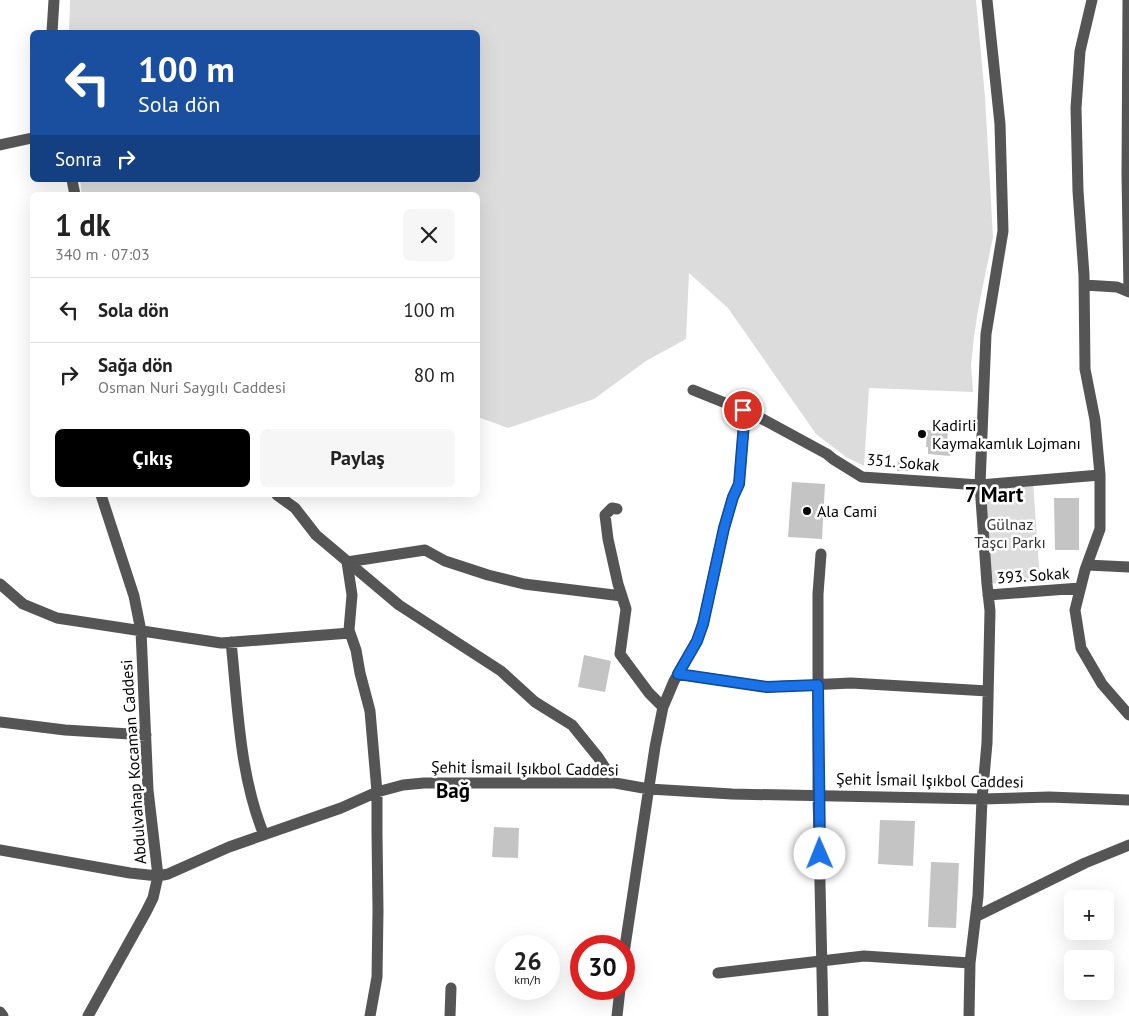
<!DOCTYPE html>
<html lang="tr">
<head>
<meta charset="utf-8">
<style>
  :root { --surface:#fff; --page:#f6f6f6; --text:#222; --muted:#767676; --line:#e0e0e0; --accent:#000 }
  body { margin:0; font-family:"PT Sans",sans-serif; background:var(--page); color:var(--text); height:100vh; display:flex; flex-direction:column; font-size:19px; white-space:nowrap }
  * { box-sizing:border-box; margin:0 }
  p { font-size:16px; color:var(--muted) }
  .icon { flex:none; width:28px; height:28px; fill:none; stroke:currentColor; stroke-width:2; stroke-linecap:round; stroke-linejoin:round }
  .map { position:relative; flex:1; overflow:hidden }
  .details { position:absolute; left:30px; top:192px; width:450px; height:305px; display:flex; flex-direction:column; background:var(--surface); border-radius:8px; box-shadow:0 5px 20px #0002 }
  .details>* { flex:none }
  .top-card { position:absolute; left:30px; top:30px; width:450px; height:152px; border-radius:8px; box-shadow:0 5px 20px #0002; background:#1a4fa0; color:#fff; overflow:hidden }
  .tools { position:absolute; left:1064px; top:890px; display:grid; gap:10px }
  .tools a { display:grid; place-items:center; width:50px; height:50px; border-radius:8px; background:var(--surface); box-shadow:0 5px 20px #0002; font-size:25px }
  .speed { position:absolute; left:495px; top:935px; display:flex; gap:10px; font-size:25px; font-weight:700; text-align:center }
  .speed>* { display:grid; place-content:center; width:65px; height:65px; border-radius:50%; background:var(--surface); box-shadow:0 5px 20px #0002; line-height:1 }
  .speed small { font-size:12px; font-weight:400 }
  .speed .limit { border:8px solid #d22; background:#fff; color:#111 }
  .pin { position:absolute; display:grid; place-items:center; width:42px; height:42px; color:#fff; margin:-21px; border:2px solid #fff; border-radius:50%; box-shadow:0 1px 5px #0007 }
  .me { position:absolute; width:55px; margin:-28px; rotate:359deg; stroke-linejoin:round; filter:drop-shadow(0 0 4px #0008) }
  .turn { display:flex; align-items:center; gap:18px; height:105px; padding:0 25px; font-size:22px }
  .turn .icon { width:65px; height:65px; stroke-width:2.5 }
  .turn b { display:block; font-size:35px; line-height:42px }
  .then { display:flex; align-items:center; height:48px; padding:0 25px; background:#0003; gap:10px; font-size:19px }
  .round { display:grid; place-items:center; flex:none; width:52px; height:52px; border-radius:8px; background:var(--page) }
  .summary { display:flex; align-items:center; justify-content:space-between; height:85px; padding:0 25px }
  h1 { font-size:30px; font-weight:600; line-height:38px }
  .primary-button { display:flex; gap:10px; margin-top:auto; padding:10px 25px }
  .primary-button a { flex:1; height:58px; border-radius:8px; background:var(--accent); color:#fff; font-size:20px; font-weight:600; line-height:58px; text-align:center }
  .primary-button a+a { background:var(--page); color:var(--text) }
  ul { padding:0; list-style:none }
  li { display:flex; align-items:center; gap:15px; height:65px; padding:0 25px; border-top:1px solid var(--line) }
  li div { flex:1 }
  li b { display:block; font-size:19px }
  li em { font-style:normal }
  .map>svg:first-child { display:block }
  .green { fill:#dcdcdc }
  .building { fill:#c4c4c4 }
  .lines { fill:none; stroke-linecap:round; stroke-linejoin:round }
  .minor { stroke:#555; stroke-width:11 }
  .route-casing { stroke:#114b97; stroke-width:12 }
  .route { stroke:#1a73e8; stroke-width:9 }
  .poi-dot { fill:#000; stroke:#fff; stroke-width:2 }
  .labels { text-anchor:middle; stroke-width:5; stroke-linejoin:round; paint-order:stroke }
  .poi-label { font-size:16px; fill:#000; stroke:#fff; text-anchor:start }
  .street-label { font-size:16px; fill:#000; stroke:#fff }
  .park-label { font-size:16px; fill:#333; stroke:#fff }
  .district-label { font-size:21px; font-weight:bold; fill:#000; stroke:#fff }
</style>
</head>
<body>
<div class="map">
<svg width="1129" height="1016" viewBox="0 0 1129 1016">
  <rect width="100%" height="100%" fill="#fff"/>
  <path class="green" d="M70 0H976L985 97 993 237 978 310 974 337 971 365 973 392 869 388 864 466 846 457 816 434 728 308 689 273 686 339 646 361 594 399 508 428 478 417V195H82L80 180H478V32H69Z
    M1033 481 1040 581 987 584 980 485Z"/>
  <path class="building" d="M927 430 948 431 947 442H950V456L928 454V447H926Z
    M898 457 910 458V471H897Z
    M792 482 825 484 822 539 788 537Z
    M1054 498H1079V550H1055Z
    M584 655 611 661 605 692 578 687Z
    M880 820 915 821 913 866 878 864Z
    M494 827 519 828 518 858 492 857Z
    M931 862 959 863 956 928 928 927Z"/>
  <g class="lines">
    <path class="minor" d="M1092 0 1080 51 1076 108 1078 191 1084 275 1085 369 1095 420 1100 475V529L1085 570 1075 610 1081 648 1102 684 1129 715
      M1128 0 1127 175 1129 291
      M52 32 54 0
      M0 145 32 138
      M72 180 75 195
      M1084 285 1117 287 1129 292
      M693 390 755 415 827 454 833 459 862 477 980 485 1100 475
      M277 495 295 508 316 535 399 605 501 671 535 702 572 725 598 757 615 783
      M617 509 612 508 605 515 608 539 618 584 626 609 620 654 649 693 663 707
      M821 554 818 594V795L823 1016
      M1087 565 1129 567
      M0 584 23 604 57 618 221 643 350 633
      M988 595 1080 588
      M231 642C238 706 239 774 264 835
      M678 674 767 687 851 683 988 691
      M0 722 65 730 146 735
      M0 850 130 873 158 876 168 874 229 847 341 808 377 792 403 785 424 783H615L649 789 732 794 982 799 1049 797 1129 800
      M977 916 1085 863 1129 845
      M624 953 655 747 663 707 674 681 697 641 703 624 724 528 733 497 739 484 744 423 743 410
      M718 973 864 956 970 963
      M0 1012 3 1016
      M88 1016 146 912 153 898 158 876 148 790 141 631 134 596 101 495
      M370 1016 377 977 378 911 377 833V792L370 711 360 673 356 650 349 630 352 595 347 562 425 550 445 561 488 575 524 584 622 596
      M450 1016 451 988
      M617 1016 620 989
      M969 1016 970 963 978 896 982 799 987 743 990 611 987 584 980 485 986 334 1003 231 1000 124 987 0"/>
  </g>
  <g class="lines">
    <g class="route-casing">
      <path id="route" d="M743 410 744 423 739 484 733 497 724 528 703 624 697 641 678 674 767 687 818 685 820 854"/>
    </g>
    <use href="#route" class="route"/>
  </g>
  <g class="poi-dot">
    <circle cx="922" cy="434" r="5"/>
    <circle cx="807" cy="511" r="5"/>
  </g>
  <g class="labels">
    <g class="poi-label">
      <text x="932" y="431">Kadirli<tspan x="932" dy="18">Kaymakamlık Lojmanı</tspan></text>
      <text x="817" y="517">Ala Cami</text>
    </g>
    <g class="street-label">
      <text transform="translate(903 462) rotate(5)" y="6">351. Sokak</text>
      <text transform="translate(1033 575) rotate(-4)" y="6">393. Sokak</text>
      <text transform="translate(133 762) rotate(-94)" y="6">Abdulvahap Kocaman Caddesi</text>
      <text transform="translate(525 768) rotate(1)" y="6">Şehit İsmail Işıkbol Caddesi</text>
      <text transform="translate(930 780) rotate(1)" y="6">Şehit İsmail Işıkbol Caddesi</text>
    </g>
    <g class="park-label">
      <text x="1010" y="530">Gülnaz<tspan x="1010" dy="18">Taşcı Parkı</tspan></text>
    </g>
    <g class="district-label">
      <text x="994" y="502">7 Mart</text>
      <text x="453" y="798">Bağ</text>
    </g>
  </g>
</svg>
<div class="tools">
<a>+</a>
<a>−</a>
</div>
<div class="speed"><div>26<small>km/h</small></div><div class="limit">30</div></div>
<div class="pin" style="left:743px;top:410px;background:#d93025"><svg class="icon" aria-label="arrive" viewBox="0 0 24 24"><path d="M6 21V4h12l-3 4 3 4H6"/></svg></div>
<svg class="me" style="left:820px;top:854px" viewBox="-20 -20 40 40"><circle r="19" fill="#fff"/><path d="M0-13L10 11 0 6-10 11z" fill="#1a73e8"/></svg>
<div class="top-card">
<div class="turn"><svg class="icon" aria-label="left" viewBox="0 0 24 24"><path d="M17 20v-9H6M10 6l-5 5 5 5"/></svg><div><b>100 m</b>Sola dön</div></div>
<div class="then">Sonra<svg class="icon" aria-label="right" viewBox="0 0 24 24"><path d="M7 20v-9h11M14 6l5 5-5 5"/></svg></div>
</div>
<section class="details">
<div class="summary"><div><h1>1 dk</h1><p>340 m · 07:03</p></div><a class="round"><svg class="icon" aria-label="close" viewBox="0 0 24 24"><path d="M6 6l12 12M18 6L6 18"/></svg></a></div>
<ul>
<li><svg class="icon" aria-label="left" viewBox="0 0 24 24"><path d="M17 20v-9H6M10 6l-5 5 5 5"/></svg><div><b>Sola dön</b></div><em>100 m</em></li>
<li><svg class="icon" aria-label="right" viewBox="0 0 24 24"><path d="M7 20v-9h11M14 6l5 5-5 5"/></svg><div><b>Sağa dön</b><p>Osman Nuri Saygılı Caddesi</p></div><em>80 m</em></li>
</ul>
<div class="primary-button"><a>Çıkış</a><a>Paylaş</a></div>
</section>
</div>
</body>
</html>
